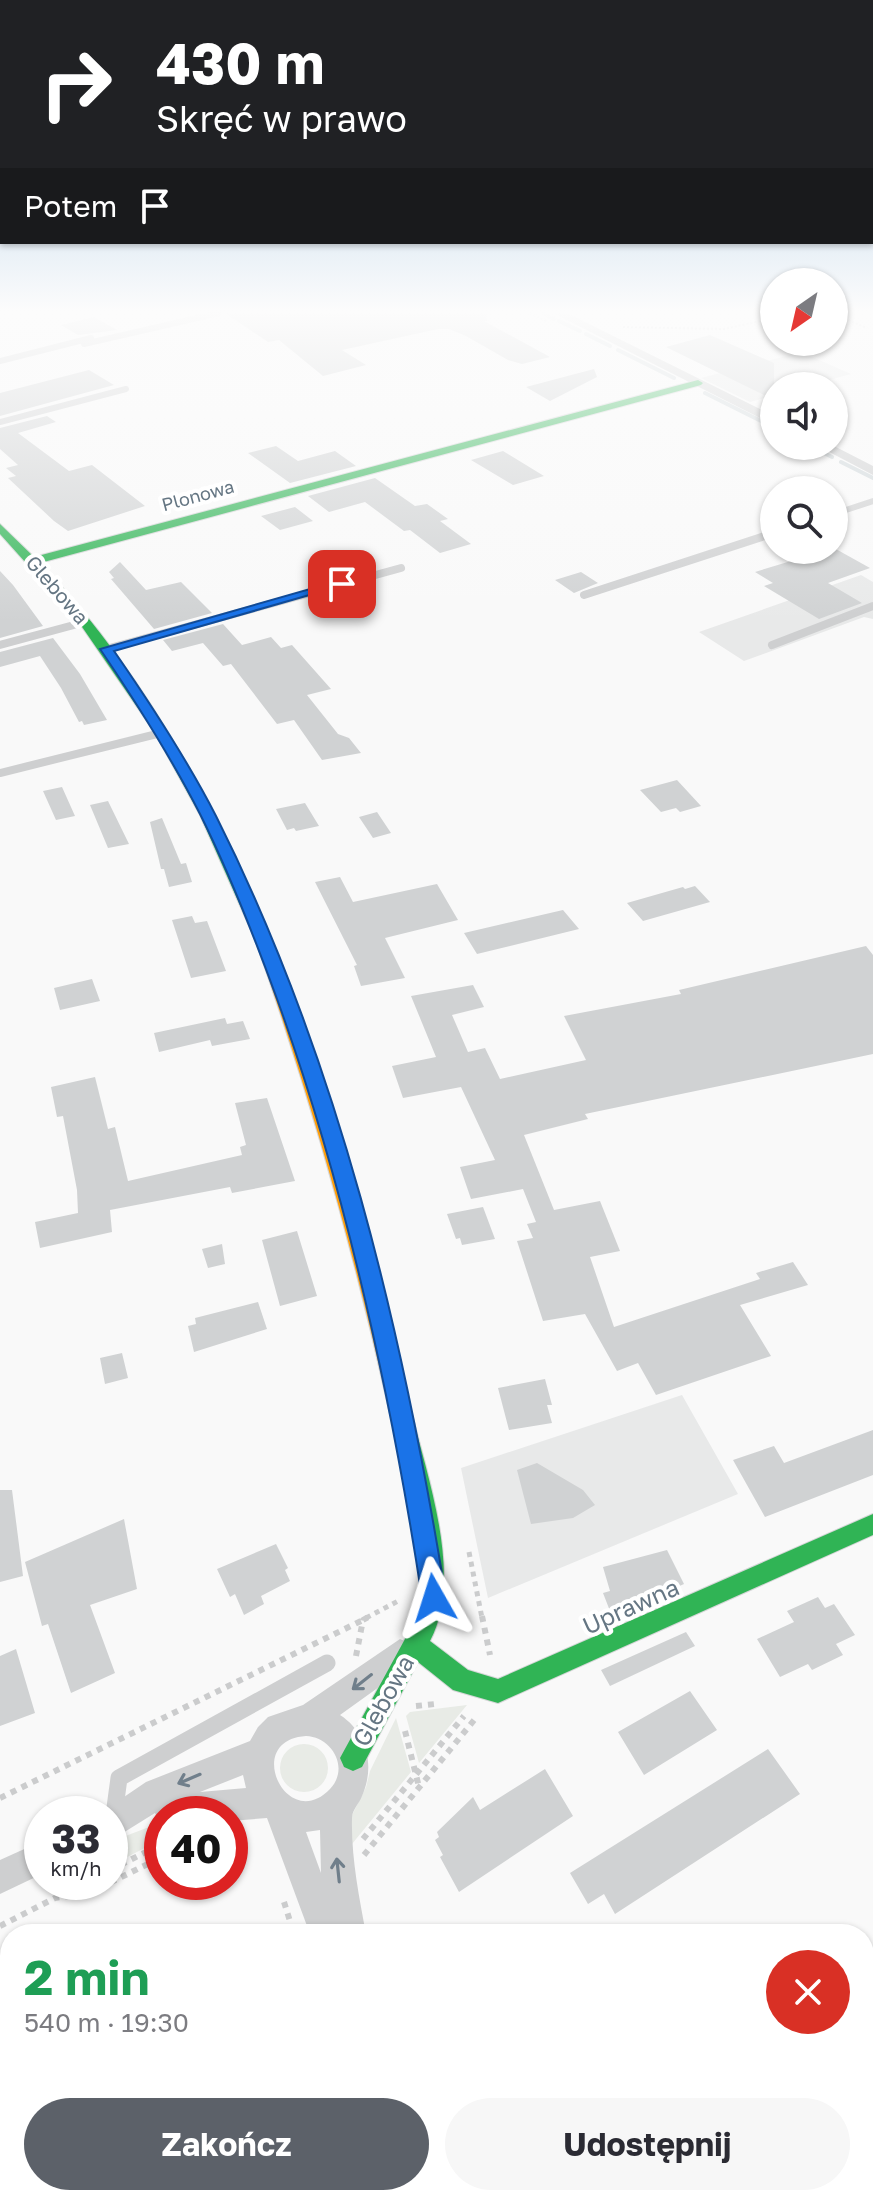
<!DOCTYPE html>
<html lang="pl">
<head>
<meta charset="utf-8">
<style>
  :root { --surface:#fff; --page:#f7f7f7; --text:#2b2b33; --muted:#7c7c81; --accent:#5c6169 }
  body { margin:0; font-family:"Golos Text",sans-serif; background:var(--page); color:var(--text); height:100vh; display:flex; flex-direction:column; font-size:30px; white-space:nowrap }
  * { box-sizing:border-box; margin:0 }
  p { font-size:26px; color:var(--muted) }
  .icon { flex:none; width:44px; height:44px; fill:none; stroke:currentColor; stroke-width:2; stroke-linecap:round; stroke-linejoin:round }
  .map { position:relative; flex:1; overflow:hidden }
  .side { position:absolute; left:0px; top:1924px; width:874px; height:282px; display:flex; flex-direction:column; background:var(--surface); border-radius:32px 32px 0 0; box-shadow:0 2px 6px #0004 }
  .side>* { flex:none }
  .guide { position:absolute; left:0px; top:0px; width:874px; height:244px; box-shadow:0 2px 6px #0004; background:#202124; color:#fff; overflow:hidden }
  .needle { width:52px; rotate:214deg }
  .fabs { position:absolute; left:760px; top:268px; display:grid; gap:16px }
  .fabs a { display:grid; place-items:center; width:88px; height:88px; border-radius:50%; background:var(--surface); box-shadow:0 2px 6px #0004; font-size:40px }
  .speed { position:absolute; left:24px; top:1796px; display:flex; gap:16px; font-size:40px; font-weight:700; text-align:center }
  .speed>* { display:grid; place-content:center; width:104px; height:104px; border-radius:50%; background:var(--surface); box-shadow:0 2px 6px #0004; line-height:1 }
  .speed small { font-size:20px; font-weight:400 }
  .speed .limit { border:12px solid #d22; background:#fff; color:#111 }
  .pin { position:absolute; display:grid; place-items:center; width:68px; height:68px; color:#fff; margin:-34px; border-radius:16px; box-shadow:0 4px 12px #0006 }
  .me { position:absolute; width:88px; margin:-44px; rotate:354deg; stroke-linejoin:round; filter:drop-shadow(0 0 6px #0008) }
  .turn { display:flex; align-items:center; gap:28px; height:168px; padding:0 24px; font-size:36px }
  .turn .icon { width:104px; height:104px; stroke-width:2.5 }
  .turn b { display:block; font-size:56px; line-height:68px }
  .then { display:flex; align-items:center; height:76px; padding:0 24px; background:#0003; gap:16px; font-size:30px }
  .round { display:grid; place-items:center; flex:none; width:84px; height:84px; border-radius:42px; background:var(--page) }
  .overview { display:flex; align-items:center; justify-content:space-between; height:136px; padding:0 24px }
  h1 { font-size:48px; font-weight:700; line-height:60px; color:#1e9e55 }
  .action { display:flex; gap:16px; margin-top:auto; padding:16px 24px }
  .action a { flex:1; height:92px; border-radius:48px; background:var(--accent); color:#fff; font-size:32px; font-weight:700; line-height:92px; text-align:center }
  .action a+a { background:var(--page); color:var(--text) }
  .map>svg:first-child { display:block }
  .built { fill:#e8e9e9 }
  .green { fill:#e8ebe6 }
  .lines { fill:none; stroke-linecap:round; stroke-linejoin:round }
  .stream { stroke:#ced6d9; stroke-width:4 }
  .building { fill:#d0d2d3 }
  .fast-casing { stroke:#d5d6d7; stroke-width:2 }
  .slow-casing { stroke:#d5d6d7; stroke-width:2 }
  .path-far2 { stroke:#cbcccd; stroke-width:2; stroke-dasharray:2 2; stroke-linecap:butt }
  .path-far1 { stroke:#cbcccd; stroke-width:5; stroke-dasharray:5 5; stroke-linecap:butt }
  .path { stroke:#cbcccd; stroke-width:6; stroke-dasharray:6 6; stroke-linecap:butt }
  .lane-far2 { stroke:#cecfd0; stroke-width:6 }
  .lane-far1 { stroke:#cecfd0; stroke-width:8 }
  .lane { stroke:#cecfd0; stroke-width:17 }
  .street { fill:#cecfd0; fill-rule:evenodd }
  .fast { fill:#30b455; fill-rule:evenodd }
  .slow { fill:#ff9f0a; fill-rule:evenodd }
  .oneway { stroke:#707f8b }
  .route { fill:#1a73e8; stroke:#114b97; stroke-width:2 }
  .labels { text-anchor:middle; stroke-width:8; stroke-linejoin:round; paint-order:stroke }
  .far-street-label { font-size:18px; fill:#657683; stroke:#fff }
  .street-label { font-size:20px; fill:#657683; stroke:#fff }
  .near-street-label { font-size:24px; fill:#657683; stroke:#fff }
</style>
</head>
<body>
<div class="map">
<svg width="873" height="2205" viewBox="0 0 873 2205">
  <rect width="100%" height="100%" fill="#f9f9f9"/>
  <path class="built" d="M801 352 851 374 807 386H774V395L750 402 701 378Z
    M861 575 873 582V619L864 617 744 661 699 632Z
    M682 1395 738 1494 488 1598 461 1468Z"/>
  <path class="green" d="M467 1705 419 1763 406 1716 410 1712Z
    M396 1718 411 1772 352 1844 349 1827 352 1815 366 1787 370 1771Z
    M280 1768a24 24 0 1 1 48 0a24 24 0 1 1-48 0Z
    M162 1822V1839L110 1866V1842Z"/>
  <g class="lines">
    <path class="stream" d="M543 313 554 319
      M559 321 580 331
      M586 334 610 346
      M618 350 674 378
      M705 393 761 421
      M810 446 832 457
      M841 462 873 478"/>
  </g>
  <path class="building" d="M225 313H486L487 321H484L550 357 522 364 508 360 466 336 449 329H438L342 350 366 365 323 376 279 340 268 342Z
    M94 317 117 330 78 335 61 325Z
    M710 335 774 363V400L666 347Z
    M594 369 597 377 550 401 526 387Z
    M89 370 114 385 0 416V393Z
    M47 416 56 422 18 433 69 471 92 465 145 506 68 531 54 521 8 478 16 476 6 468 18 465 0 449V428Z
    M276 446 298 461 335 451 356 466 290 483 248 453Z
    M503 451 544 476 513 485 471 460Z
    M375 478 415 506 427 504 448 519 440 521 471 544 440 553 410 530 404 531 365 502 329 512 308 496Z
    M295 507 313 521 280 530 261 516Z
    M834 548 870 568 828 583 862 603 819 619 764 586 773 583 755 572Z
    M120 562 146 590 181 582 212 613 154 629 111 579 114 578 109 572Z
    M0 571 13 585 43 626 0 638Z
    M581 572 598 583 574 593 555 580Z
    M223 624 242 645 271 637 281 648 292 645 331 689 307 695 338 734 349 738 361 753 322 760 294 720 277 724 231 664 223 666 203 643 172 651 163 640Z
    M53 638 80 674 107 720 84 725 82 721 79 722 61 688 40 656 0 667V652Z
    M677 780 701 806 680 812 676 808 661 812 640 790Z
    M62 787 75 816 56 820 43 791Z
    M108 801 129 844 108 848 90 805Z
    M305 803 319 826 296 831 294 828 287 830 276 809Z
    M377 812 391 833 373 838 359 817Z
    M162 818 181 864 186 863 192 882 169 887 164 869H161L150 822Z
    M340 877 353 902 437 884 458 920 385 938 405 978 361 986 354 966 357 965 315 882Z
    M695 886 710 902 643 921 627 903 683 887 685 889Z
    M563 910 579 929 477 954 464 933Z
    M192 916 195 923 207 921 226 971 191 978 172 920Z
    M866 946 873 955V1054L585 1114 588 1119 524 1135 554 1210 600 1201 620 1251 590 1257 614 1327 760 1279 756 1273 793 1262 808 1285 740 1305 771 1356 656 1395 638 1363 617 1371 585 1314 543 1321 517 1241 533 1238 527 1224 536 1222 523 1189 471 1199 460 1167 495 1160 461 1087 403 1098 392 1066 436 1057 411 996 473 985 484 1007 452 1015 468 1052 485 1048 500 1079 586 1060 564 1016 681 994 679 990Z
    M92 979 100 1001 60 1010 54 988Z
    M225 1018 227 1024 243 1021 250 1039 212 1046 210 1040 159 1052 154 1033Z
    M95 1077 108 1129 115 1127 128 1181 242 1155 240 1147 246 1145 235 1103 267 1098 295 1181 232 1193 230 1187 110 1210 112 1232 40 1248 35 1222 78 1213 77 1190 63 1116 57 1117 51 1087Z
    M483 1207 495 1239 462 1245 460 1238 456 1239 447 1214Z
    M297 1231 317 1296 280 1306 262 1240Z
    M222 1244 225 1264 208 1268 202 1249Z
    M258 1302 267 1329 194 1352 188 1326 196 1324 195 1318Z
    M122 1353 128 1378 105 1384 100 1358Z
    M545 1379 552 1405H547L552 1423 509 1430 498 1388Z
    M873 1430V1475L765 1517 733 1460 774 1446 784 1463Z
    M537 1463 583 1490 595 1505 573 1518 531 1524 517 1470Z
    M0 1490H12L23 1576 0 1582Z
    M124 1519 137 1589 90 1605 115 1673 71 1693 48 1624 42 1626 25 1562Z
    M276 1544 288 1568 285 1570 290 1581 261 1596 264 1604 244 1615 235 1594 230 1597 217 1569Z
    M667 1550 684 1584 643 1602 610 1611 603 1593 610 1591 603 1567Z
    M818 1597 825 1608 834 1604 855 1635 836 1644 843 1655 812 1670 808 1664 780 1677 757 1639 794 1622 787 1611Z
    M686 1632 695 1646 610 1686 601 1670Z
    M16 1649 35 1713 0 1726V1656Z
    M690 1691 717 1730 644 1775 618 1732Z
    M768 1749 800 1794 615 1914 604 1894 588 1904 570 1873Z
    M545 1769 573 1816 459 1892 440 1857 443 1855 435 1840 439 1837 437 1832 473 1797 480 1810Z"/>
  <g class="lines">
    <g class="fast-casing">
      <path id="fast" d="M698 380 703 383 701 385 40 563C143 671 216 804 272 942L264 947 258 946 200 815 155 733 78 621 0 534V524L34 557Z
        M400 1401 408 1403 411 1410C427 1477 464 1577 430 1641L468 1670 498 1679 873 1514V1535L498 1703 453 1690 418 1662 362 1767 353 1771 344 1767 340 1758 417 1617C430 1549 405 1476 389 1410L392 1403Z"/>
    </g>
    <g class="slow-casing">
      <path id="slow" d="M264 937 272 942C328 1095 374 1251 411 1410L408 1417 400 1419 392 1417 389 1410C354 1251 310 1095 256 942Z"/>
    </g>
    <path class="path-far2" d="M530 313 546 321
      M834 317 858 313
      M841 317 867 328
      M623 327 724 329 774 318
      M792 446 811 456"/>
    <path class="path-far1" d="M469 1552 482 1618
      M366 1618 400 1600"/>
    <path class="path" d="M482 1616 490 1655
      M356 1656 363 1620 370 1616
      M416 1706 435 1704
      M405 1731 419 1787
      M0 1798 363 1620
      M363 1839 464 1716
      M364 1855 475 1719
      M110 1870 162 1844
      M77 1892 86 1882
      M284 1902 294 1934
      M0 1926 55 1898 89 1893 162 1857
      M390 2196 393 2205
      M482 2196 486 2205"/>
    <path class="lane-far2" d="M84 344 219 313
      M0 361 91 338
      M0 422 126 389
      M834 514 873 501"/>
    <path class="lane-far1" d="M584 595 774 533
      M0 645 85 622
      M772 645 873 606
      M106 649 401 568
      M0 773 161 733"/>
    <path class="lane" d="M114 1815 119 1778 327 1663"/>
    <path class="street" d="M553 313H567L774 416V425Z
      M818 446H834L873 466V475Z
      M400 1639 411 1644 415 1654 411 1664 340 1715C368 1733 375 1767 362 1796 359 1804 352 1810 352 1818 351 1857 359 1896 366 1934H310L267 1818 230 1821V1814H162V1826L155 1813 110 1841V1814H99L146 1782 250 1741 258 1727 268 1717 303 1705ZM306 1736C332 1737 350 1768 330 1789 287 1834 242 1740 306 1736ZM243 1775 246 1788 200 1792ZM320 1830 321 1873 306 1832Z
      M42 1841V1874L0 1894V1860Z
      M425 2196H463L467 2205H429Z"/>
    <use href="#fast" class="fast"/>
    <use href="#slow" class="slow"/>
  </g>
  <defs><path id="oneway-shaft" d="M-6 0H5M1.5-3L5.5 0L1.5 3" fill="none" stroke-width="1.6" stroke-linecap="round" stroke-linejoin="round" transform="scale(2)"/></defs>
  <g class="oneway">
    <use href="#oneway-shaft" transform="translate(362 1682) rotate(142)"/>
    <use href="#oneway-shaft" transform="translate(189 1779) rotate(157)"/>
    <use href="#oneway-shaft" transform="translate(338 1870) rotate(-96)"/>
  </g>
  <linearGradient id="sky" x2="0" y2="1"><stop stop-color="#9dc2e2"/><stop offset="0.5" stop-color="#fcfcfc"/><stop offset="1" stop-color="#fcfcfc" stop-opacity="0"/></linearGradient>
  <rect width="873" height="622" fill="url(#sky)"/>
  <path class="route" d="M338 581 348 584 114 651C150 703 187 759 216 816 338 1058 403 1331 446 1598L443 1606 434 1609 426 1606 422 1598C391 1395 347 1192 277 999 254 936 230 874 200 814 171 757 136 702 100 649Z"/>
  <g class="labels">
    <g class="far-street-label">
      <text transform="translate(198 496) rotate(-15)" y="6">Plonowa</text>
    </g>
    <g class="street-label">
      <text transform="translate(57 590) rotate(49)" y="7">Glebowa</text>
    </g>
    <g class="near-street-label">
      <text transform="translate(631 1607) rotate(-24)" y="8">Uprawna</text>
      <text transform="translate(384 1701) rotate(-61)" y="8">Glebowa</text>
    </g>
  </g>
</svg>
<div class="fabs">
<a><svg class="needle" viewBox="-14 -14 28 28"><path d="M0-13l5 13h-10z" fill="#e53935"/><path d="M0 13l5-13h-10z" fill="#7c7c81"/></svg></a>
<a><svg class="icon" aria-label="sound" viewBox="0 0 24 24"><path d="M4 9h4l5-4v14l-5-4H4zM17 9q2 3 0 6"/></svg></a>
<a><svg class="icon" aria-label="search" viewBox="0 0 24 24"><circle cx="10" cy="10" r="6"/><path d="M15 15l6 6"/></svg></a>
</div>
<div class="speed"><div>33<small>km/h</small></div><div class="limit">40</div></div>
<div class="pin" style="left:342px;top:584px;background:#d93025"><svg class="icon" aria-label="arrive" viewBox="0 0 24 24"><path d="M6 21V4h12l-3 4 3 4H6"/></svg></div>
<svg class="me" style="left:434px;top:1598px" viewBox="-20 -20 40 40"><path d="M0-17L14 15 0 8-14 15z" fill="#1a73e8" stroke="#fff" stroke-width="4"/></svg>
<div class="guide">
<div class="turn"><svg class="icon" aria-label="right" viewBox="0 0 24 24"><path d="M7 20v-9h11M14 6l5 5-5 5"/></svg><div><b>430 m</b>Skręć w prawo</div></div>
<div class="then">Potem<svg class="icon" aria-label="arrive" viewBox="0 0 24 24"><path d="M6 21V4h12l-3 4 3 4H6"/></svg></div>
</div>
<section class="side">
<div class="overview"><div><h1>2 min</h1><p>540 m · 19:30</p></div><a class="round" style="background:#d93025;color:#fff"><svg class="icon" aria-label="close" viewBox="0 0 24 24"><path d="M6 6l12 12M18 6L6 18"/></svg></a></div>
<div class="action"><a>Zakończ</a><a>Udostępnij</a></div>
</section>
</div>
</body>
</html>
